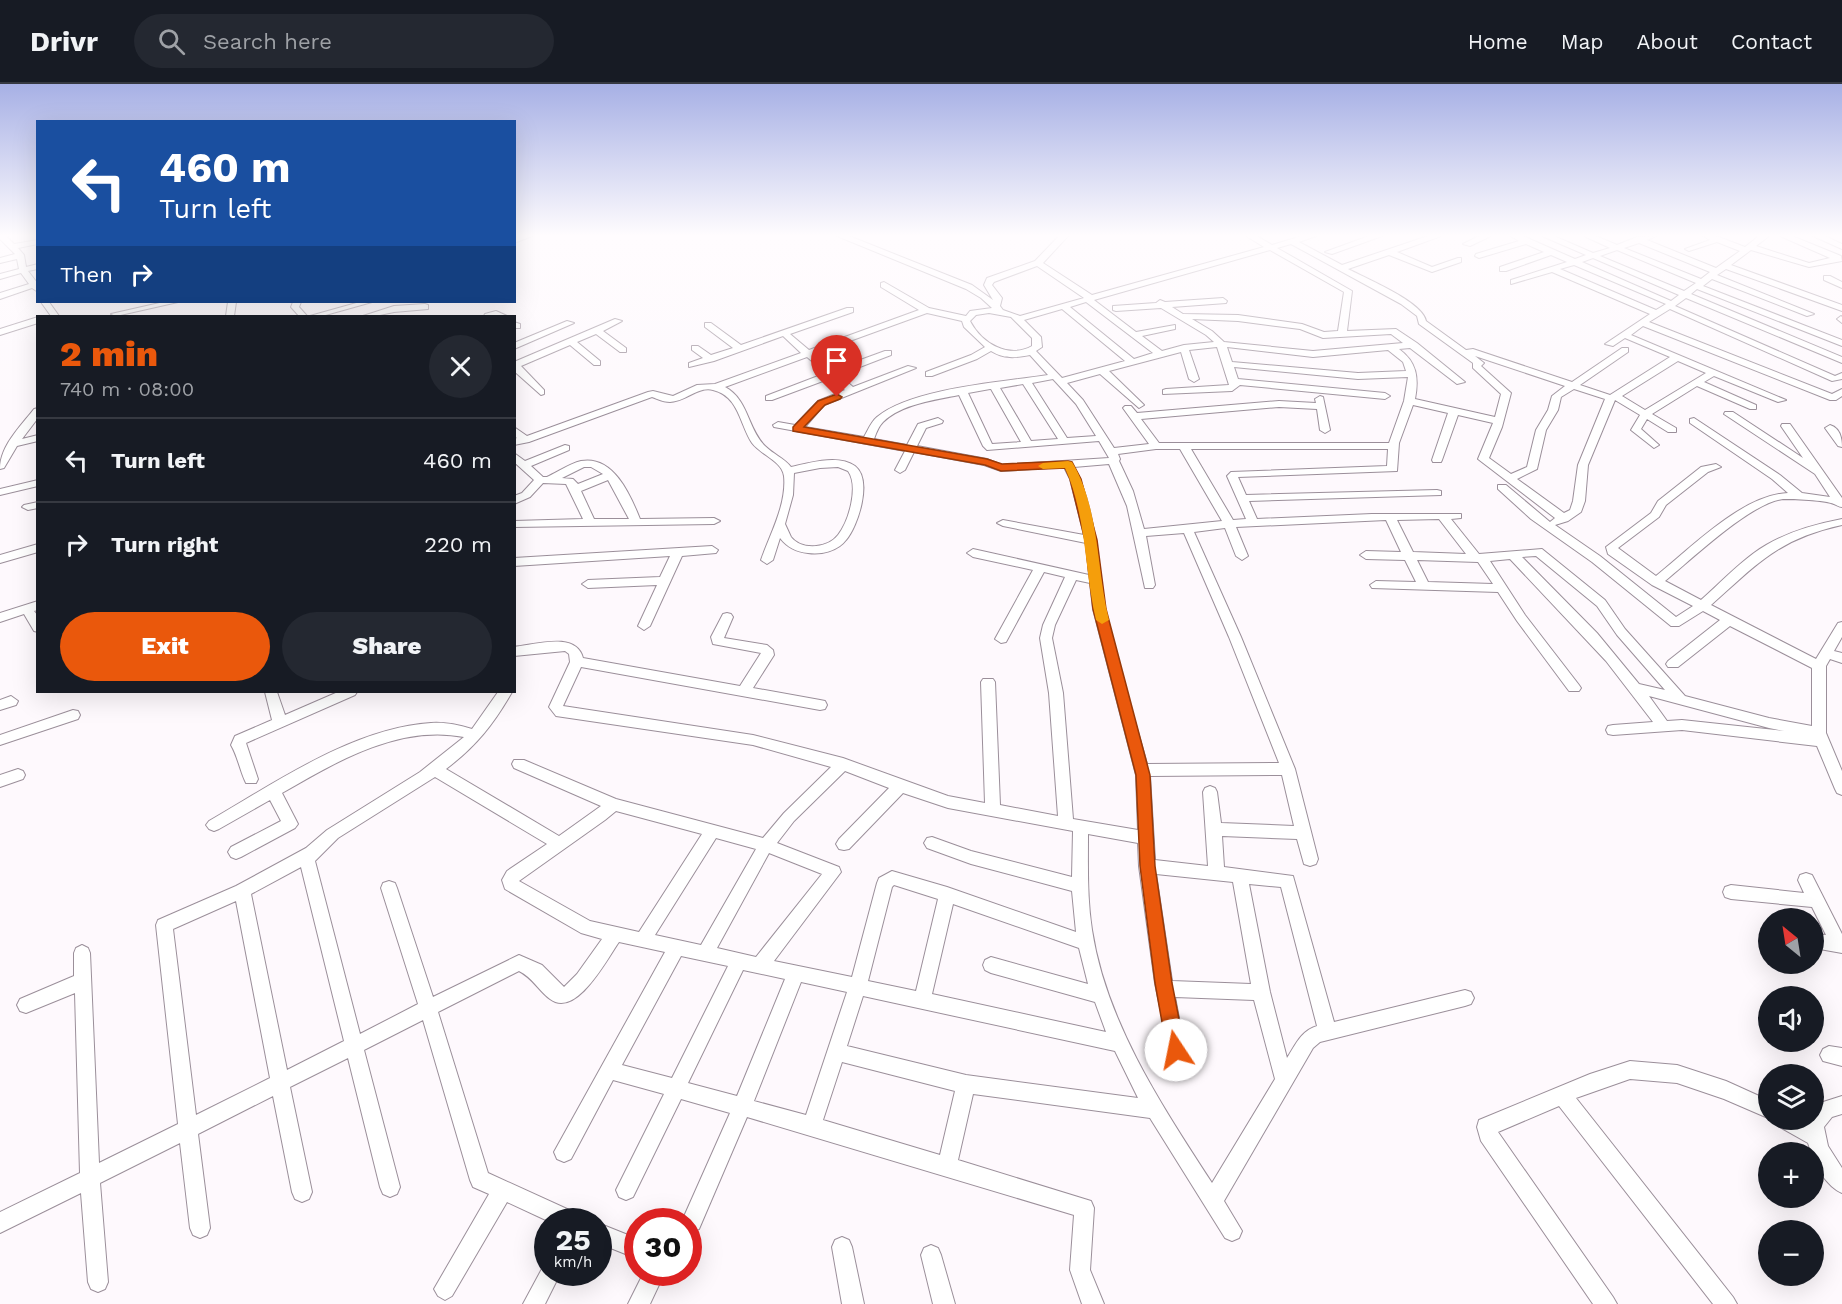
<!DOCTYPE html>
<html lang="en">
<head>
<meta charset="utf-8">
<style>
  :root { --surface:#171b24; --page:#242831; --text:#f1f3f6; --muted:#9ea1a6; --line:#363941; --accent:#ea580c }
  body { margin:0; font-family:"Work Sans",sans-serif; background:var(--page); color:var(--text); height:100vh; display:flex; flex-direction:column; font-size:22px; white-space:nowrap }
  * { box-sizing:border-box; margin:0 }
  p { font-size:20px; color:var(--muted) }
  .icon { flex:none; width:33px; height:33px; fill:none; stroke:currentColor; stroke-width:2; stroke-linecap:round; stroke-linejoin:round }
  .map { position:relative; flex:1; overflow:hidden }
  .sheet { position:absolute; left:36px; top:231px; width:480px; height:378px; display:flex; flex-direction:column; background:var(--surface); border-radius:0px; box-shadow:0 6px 24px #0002 }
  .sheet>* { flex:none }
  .banner { position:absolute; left:36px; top:36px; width:480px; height:183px; border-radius:0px; box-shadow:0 6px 24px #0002; background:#1a4fa0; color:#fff; overflow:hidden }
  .needle { width:39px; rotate:330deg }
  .buttons { position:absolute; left:1758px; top:824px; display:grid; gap:12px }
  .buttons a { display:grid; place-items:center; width:66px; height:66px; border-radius:50%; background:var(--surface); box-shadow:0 6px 24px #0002; font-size:30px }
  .speed { position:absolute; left:534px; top:1124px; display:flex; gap:12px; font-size:30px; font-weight:700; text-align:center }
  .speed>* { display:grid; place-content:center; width:78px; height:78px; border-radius:50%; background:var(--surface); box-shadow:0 6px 24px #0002; line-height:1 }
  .speed small { font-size:15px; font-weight:400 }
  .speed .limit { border:9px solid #d22; background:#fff; color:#111 }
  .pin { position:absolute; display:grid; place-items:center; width:51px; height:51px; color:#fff; margin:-62px -26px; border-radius:50% 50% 50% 0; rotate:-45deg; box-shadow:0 0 6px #0007 }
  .pin .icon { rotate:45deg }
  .me { position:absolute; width:66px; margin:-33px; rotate:349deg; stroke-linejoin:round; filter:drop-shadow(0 0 4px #0008) }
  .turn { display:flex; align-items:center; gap:21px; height:126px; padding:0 24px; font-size:27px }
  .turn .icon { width:78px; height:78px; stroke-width:2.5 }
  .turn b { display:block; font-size:42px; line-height:51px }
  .then { display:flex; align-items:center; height:57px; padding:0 24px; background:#0003; gap:12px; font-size:22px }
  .round { display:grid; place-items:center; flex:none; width:63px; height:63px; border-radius:32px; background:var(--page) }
  .overview { display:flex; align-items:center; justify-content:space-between; height:102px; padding:0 24px }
  h1 { font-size:36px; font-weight:800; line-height:45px; color:var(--accent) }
  .button { display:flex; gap:12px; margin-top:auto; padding:12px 24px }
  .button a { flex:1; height:69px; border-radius:36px; background:var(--accent); color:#fff; font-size:24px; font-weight:800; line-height:69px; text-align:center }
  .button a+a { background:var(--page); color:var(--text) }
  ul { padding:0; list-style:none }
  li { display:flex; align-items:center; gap:18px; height:84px; padding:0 24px; border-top:2px solid var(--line) }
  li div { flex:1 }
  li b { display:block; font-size:22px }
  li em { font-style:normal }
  header { display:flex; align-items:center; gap:36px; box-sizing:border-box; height:84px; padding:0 30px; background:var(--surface); border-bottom:2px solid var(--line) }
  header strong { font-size:28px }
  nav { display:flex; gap:33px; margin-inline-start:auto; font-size:21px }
  .search { width:420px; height:54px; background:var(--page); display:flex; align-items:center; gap:15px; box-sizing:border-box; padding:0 21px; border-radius:33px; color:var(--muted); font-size:22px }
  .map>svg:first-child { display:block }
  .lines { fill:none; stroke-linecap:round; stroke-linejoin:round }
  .street-casing { stroke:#9b8f9a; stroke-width:2 }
  .street { fill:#fff; fill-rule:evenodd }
  .route { fill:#ea580c; stroke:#983908; stroke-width:1.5 }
  .slow { fill:#f59e0b }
</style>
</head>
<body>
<header>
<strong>Drivr</strong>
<div class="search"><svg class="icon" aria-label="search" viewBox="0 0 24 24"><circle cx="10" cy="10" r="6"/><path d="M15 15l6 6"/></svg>Search here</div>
<nav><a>Home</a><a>Map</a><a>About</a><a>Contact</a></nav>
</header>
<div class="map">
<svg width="1842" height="1220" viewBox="0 0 1842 1220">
  <rect width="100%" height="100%" fill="#fef9fd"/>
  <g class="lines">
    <g class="street-casing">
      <path id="street" d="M0 152H6L14 160 38 156V160L18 164 24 171 26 183 38 180V185L28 187 38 200V208L32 204 0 215V209L29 200 21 189 0 195V190L19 185 17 175 0 179V174L15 170 0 155Z
        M519 152H532L514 159V154Z
        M837 152H849L972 201 993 216 984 201 987 194 1035 177 1059 152H1068L1043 179 1092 211 1264 163 1246 152H1257L1272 161 1302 152H1316L1299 158 1342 181 1428 152H1441L1397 168 1432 183 1458 174H1461V178L1432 188 1389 171 1348 185C1365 194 1423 218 1426 237L1466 266 1473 265 1572 298 1622 264H1628V268L1580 301 1610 311 1670 273 1625 254 1613 262 1605 260 1650 230 1552 188 1511 200V196L1567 178 1551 171 1506 187H1500V183L1544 168 1526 160 1479 174 1475 172 1476 170 1519 157 1511 152H1523L1575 175 1586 171 1542 152H1554L1593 169 1610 164 1584 152H1596L1617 161 1637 153 1656 152 1647 156 1716 184 1740 167 1717 158 1689 167 1685 165 1710 156 1703 152H1716L1745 163 1759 152H1769L1756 162 1809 179 1830 174 1780 152H1792L1841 172 1842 177 1809 183 1751 166 1731 181 1842 221V227L1726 185 1717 191 1814 230 1807 232 1712 195 1703 202 1842 256V262L1697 205 1691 210 1842 273V279L1686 214 1675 222 1835 292 1842 289V295L1832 297 1670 225 1649 238 1832 310 1842 305V312L1836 316H1830L1643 242 1631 251 1786 316 1778 318 1714 292 1704 298 1756 321V325H1750L1697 302 1652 330 1676 344V348H1668L1647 335 1641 345 1659 361 1654 364 1631 346 1640 331 1615 316 1588 381 1585 417 1581 428 1568 437 1555 441 1600 472 1676 533 1693 522 1652 501 1608 470 1606 463 1651 429 1658 417 1701 383 1716 380 1721 383 1708 388 1666 421 1659 433 1618 464 1656 492C1691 464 1742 411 1788 409L1772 395 1690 339V335L1694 334 1780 391 1802 409 1830 413 1815 390 1724 330 1725 328H1733L1803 374 1781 342 1782 340H1790L1842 414V423C1839 423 1837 421 1834 420 1826 416 1792 415 1783 415 1750 419 1691 476 1665 497L1701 516C1719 500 1735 483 1754 469 1780 450 1811 441 1842 435V441C1778 455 1757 480 1711 521L1816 575 1838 539 1842 538V553L1834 567 1842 569V579L1830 575 1826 582V649L1842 687V711L1837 709 1835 705 1817 662 1682 646 1613 651 1608 650 1606 646 1608 642 1613 641 1653 638 1606 577 1510 475 1490 477 1525 531 1579 601 1581 604 1579 607H1569L1517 537 1498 508 1372 504 1370 501 1376 497 1416 498 1405 476 1366 475 1360 471 1366 467 1401 468 1386 436 1236 443 1248 472 1242 476 1236 472 1225 444 1194 448 1241 553 1295 685 1318 775 1316 780 1310 782 1304 780 1297 755 1222 752 1224 783 1293 792 1334 938 1465 906 1471 908 1474 914 1471 920 1465 922 1320 958 1313 964 1224 1117 1242 1147 1239 1154 1232 1157 1225 1154 1150 1034 973 1010 958 1076 1091 1117 1094 1124 1090 1186 1104 1220H1082L1070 1186 1074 1131 747 1033 699 1145 692 1148 688 1147V1137H682L730 1029 681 1015 633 1113 626 1116 619 1113 616 1106 664 1010 613 996 571 1075 564 1078 557 1075 554 1068 665 868 619 858C607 875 576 935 550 915 538 906 533 894 519 887L438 928 488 1089 578 1130 581 1137H548L507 1118 452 1212 445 1216 438 1212 434 1205 489 1110 473 1103 470 1096 423 936 364 966 400 1103 397 1110 390 1113 383 1110 380 1103 348 974 290 1003 312 1108 309 1115 302 1118 295 1115 292 1108 273 1012 198 1050 210 1144 207 1151 200 1154 193 1151 190 1144 180 1059 100 1099 108 1198 105 1205 98 1208 91 1205 88 1198 81 1109 0 1149V1128L80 1089 75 909 26 929 20 927 17 921 20 915 74 892V869L76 864 82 861 88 864 90 869 99 1079 178 1040 156 841 158 836 236 802 306 764 327 746 420 688 464 653C399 640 336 678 282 709L298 740 295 744 241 773 236 775 231 773 228 768 231 763 281 737 270 716 219 745 214 747 209 745 206 741 209 737C275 699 353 644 431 639 445 638 459 641 472 645L498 608H512C493 641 476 662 446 685L559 752 601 722 514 684 512 680 514 676H524L616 715 763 754 784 729 831 683 753 661 556 632 549 623 570 578 569 570 565 567 514 572V563C535 561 576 547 583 574L740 602 761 569 713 560 711 553 723 530 727 529 731 530 733 533 724 554 767 561 773 566 774 571 753 604 820 616 825 617 827 621 825 625 820 626 581 583 563 622 753 651 843 674 948 712 985 719 981 598 983 595H993L995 598 1000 721 1058 732 1049 609 1040 554 1043 541 1065 493 1044 488 1006 558 1001 559 995 555 1033 486 973 473 967 469 973 465 1089 491 1086 459 1003 442 997 439 1003 436 1084 451 1070 395 1064 383 1001 387 984 381 914 368 905 386 900 389 895 386 905 367 774 343 773 341 778 338 795 341 818 317 845 306 831 294 772 316H766V312L826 289 807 273 725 303C749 316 747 344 765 362 773 370 784 374 791 383 809 379 838 370 855 382 873 396 858 442 846 456 838 467 821 471 808 469 796 468 787 463 780 454L773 476 767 480 761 476C770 450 787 420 784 392 782 377 761 371 752 359 740 341 739 312 713 306 698 302 685 318 670 318 663 318 658 315 652 313L529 358 514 361V355L517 354 514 352V343L527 352 648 308 653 307 673 312 697 301 715 300 801 269 783 252 714 277 689 283V279L703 274 692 266V262H698L711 271 733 264 705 243V239H711L741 261 847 224H853V228L790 250 809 266 919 226 881 203V199L884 198 929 224 966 232 970 227 992 224 981 214 966 205ZM1639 159 1710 188 1701 195 1624 164ZM1291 160 1401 220 1417 232 1419 240 1473 279V284L1501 310 1495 333 1415 315C1419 294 1417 278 1399 265L1410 264 1457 300 1465 298 1417 259 1396 245 1347 247 1352 207 1277 164ZM1270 166 1344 208 1338 247 1324 248 1302 240 1238 231 1183 230 1172 223 1226 219 1227 217 1223 214 1165 218 1160 216 1156 219 1113 222V226L1116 227 1161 224 1206 251 1214 258 1184 261 1162 267 1142 252 1175 245V241L1136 248 1094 216ZM1617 166 1696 199 1684 207 1600 172ZM1593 174 1679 211 1671 217 1582 178ZM1574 181 1666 220 1656 226 1560 185ZM1037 182 1084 214 1020 232 1003 226 1000 222 1002 214 992 201 994 198ZM1086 218 1153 269 1134 275 1070 223ZM1062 225 1125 277 1062 294 1036 267 1042 263 1041 253 1024 236ZM927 229 962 237 964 243 985 263 971 271 926 288V292H932L977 275 991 267C1004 275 1015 274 1030 271L1048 291C1003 298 912 304 877 333 871 338 868 346 864 353L805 343 824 321 916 284 908 282 853 303 839 291 891 271V267H885L833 286 814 270ZM989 229 1011 233 1032 254V262C1009 275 982 260 970 237L976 231ZM1192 235 1238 237 1300 245 1323 254 1391 250 1403 259 1313 267 1224 258 1212 247ZM1217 263 1229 301 1166 305 1163 306V310L1232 307 1240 301 1385 315 1390 312 1385 309 1238 295 1234 283 1358 295 1408 293 1404 317 1389 359H1159L1141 335 1279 323 1317 325 1320 346 1325 349 1330 346 1323 313 1320 312 1315 315 1316 319 1279 317 1137 329 1131 322H1125L1123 324 1149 360 1114 364 1083 316 1067 299 1100 290 1139 324 1144 321 1142 319 1109 287 1181 268 1189 295 1194 298 1199 295 1189 266ZM1227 263 1313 273 1388 266 1403 278 1406 287 1358 289 1232 278ZM1475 272 1565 302 1552 312 1548 326 1536 346 1527 383 1511 390 1489 374 1502 343 1511 309 1481 282 1484 279ZM1678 277 1706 289 1645 326 1622 312ZM1053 295 1076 320 1096 352 1067 354 1032 299ZM1023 300 1058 355 1031 357 1000 304ZM990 305H991L1021 358 992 360 968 309ZM1574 305 1605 315 1578 381 1573 417 1570 426 1564 429 1517 395 1537 385 1546 346 1558 326 1561 313ZM959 311 983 362 987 366 1099 357 1109 374 1002 381 987 375 917 362 926 344 942 339 943 337 938 334 918 340 907 361 874 355C876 349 879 342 883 338 901 320 935 316 959 311ZM1413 321 1448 329 1432 376 1433 378H1441L1442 376 1458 331 1493 339 1478 375 1555 434 1550 438 1506 401H1498V405L1531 435 1592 478 1671 542H1679L1703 527 1720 536 1668 577 1666 580 1668 583H1678L1730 542 1812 584V642L1769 634 1685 612 1625 545 1605 516 1542 465 1479 470 1451 435 1461 434V430H1372L1257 435 1249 417 1441 411V407L1437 406 1246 411 1238 393 1397 387 1399 359ZM1156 365H1180L1222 437 1144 445 1133 407 1119 377 1120 375 1118 370ZM1191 365H1388L1387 382 1231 388 1227 392 1246 435 1233 436ZM1109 380 1127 422 1145 504H1153L1155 501 1146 452 1184 449 1229 553 1279 679 1147 680C1133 629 1116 577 1105 525 1096 477 1097 427 1074 383ZM838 383 848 387C859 402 849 437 838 451 828 464 802 467 791 453 789 449 787 444 785 440L793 411 794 389 820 384ZM1439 435 1466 470 1413 468 1397 436ZM1536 472 1597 522 1617 551 1665 606 1639 600 1597 549 1522 473ZM1417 476 1478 478 1493 500 1428 498ZM1076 496 1090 499 1093 525 1136 691 1138 746 1073 735 1063 609 1052 554 1055 541ZM1649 612 1769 644 1784 647 1682 636 1667 637ZM845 687 889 704 839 755 836 760 839 765 844 766 849 765 903 709 948 724 1073 747 1072 793 971 767 932 753 927 754 924 759 927 764 971 780 1072 807 1076 848 947 803 892 787 879 794 877 799 852 893 774 877 841 788 839 783 777 759 794 737ZM1282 691 1294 742 1221 739 1217 708 1215 704 1210 702 1205 704 1203 708 1208 782 1155 776 1150 692ZM435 693 547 760 507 787 502 796 505 805 581 849 602 855 577 890 564 903 542 881 519 871 433 913 397 804 395 799 389 797 383 799 381 804 418 920 360 950 315 777 338 754ZM616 727 702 750 639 848 590 837 519 797 605 736ZM1088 750 1138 759 1139 782 1155 899 1170 972 1176 975 1182 972 1185 966 1175 913 1254 916 1275 995 1212 1099C1162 1022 1106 938 1092 846 1087 814 1088 782 1088 750ZM716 754 756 765 701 861 655 851ZM769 769 822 790 756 873 717 864ZM301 783 344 957 287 986 251 810ZM1156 790 1233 798 1251 900 1172 897ZM1249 800 1281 803 1317 942C1301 947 1296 960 1287 974L1270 908ZM894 801 938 815 916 907 868 897 892 803ZM236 817 270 994 196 1031 173 845ZM953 820 1079 864 1088 900 991 873 985 876 983 881 985 886 991 889 1095 918 1106 948 932 910ZM681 872 728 882 672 994 622 981ZM743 886 785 895 737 1012 688 999ZM801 898 847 908 806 1031 754 1017ZM863 912 1115 967 1138 1014 966 991 847 962ZM842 978 955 1007 940 1071 823 1036Z
        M1369 152H1382L1332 170 1325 168Z
        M1479 152H1491L1470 162 1463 160Z
        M1813 152H1825L1842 160V165Z
        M1824 192H1830L1842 198V204L1824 196Z
        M41 218H49L59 232H51Z
        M164 218H178L116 232 111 230Z
        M228 218H236L234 232H226Z
        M293 218H301L299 223 307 232H299L291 223Z
        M360 218H372L322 232H310Z
        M425 220 428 221V225L394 228 375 232H363L394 222Z
        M496 227 507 232H484L485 230Z
        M1841 232 1842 233V239L1837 235Z
        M38 233V239L0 251V245Z
        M615 235 622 237 603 247 626 264V268H620L596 250 577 258 600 277V281H594L570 261 521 282 544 306V310L541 311 514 287V278Z
        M567 237 574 239 514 265V259Z
        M514 238 520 240V244H514Z
        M38 324V334L22 355 38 351V357L17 362 4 384 0 385C0 362 20 343 34 325Z
        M1830 341C1840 344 1842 354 1842 363L1838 362 1825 344Z
        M565 361 569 362V366L531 382 543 393H547C558 388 569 380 581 377 613 371 630 410 640 435L714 434 720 437 714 440 514 443V437L583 435 566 400 543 399 530 413 514 420V412L522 409 534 396 514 378V369L525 377ZM584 383H591L603 390 578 400 573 395 562 394ZM608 396 629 435H594L581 407Z
        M38 396V402L0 411V405Z
        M38 418V424L28 426 22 423 24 421Z
        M38 460V468L0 479V471Z
        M712 462 718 466 716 469 682 472 650 542 644 546 638 542 657 501 588 504 582 500 588 496 660 493 670 472 514 482V474Z
        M38 517V526L34 527 38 532V548L34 547 24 530 0 538V529Z
        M265 608H277L285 631 338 608H357L355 611 246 659 258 695 256 699H246C240 687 238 673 231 661L235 652 272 636Z
        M11 612 18 617 16 621 0 626V616Z
        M73 626 78 627 80 631 78 635 0 661V651Z
        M18 685 23 687 25 691 23 695 0 703V691Z
        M1806 789 1812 791 1842 850V869L1814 864V850L1826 851 1812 823 1731 815 1725 813 1723 808 1725 803 1731 801 1804 809 1798 796 1800 791Z
        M1829 962 1842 964V982L1823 977 1820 971 1823 965Z
        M1630 977 1677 981 1726 997 1768 1016V1034L1724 1015 1677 999 1630 995 1576 1014 1733 1213 1737 1220H1713L1559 1022 1498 1048 1613 1213 1617 1220H1593L1481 1057 1477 1043 1479 1036 1590 990Z
        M1842 1012V1030L1832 1033 1824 1043 1828 1062 1842 1084V1109C1828 1103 1814 1083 1814 1068H1811L1808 1059 1778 1042 1776 1035H1803L1807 1037 1808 1035H1814V1025L1820 1019Z
        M598 1139 638 1155V1175L598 1159Z
        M842 1153 849 1156 852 1163 864 1220H842L832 1163 835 1156Z
        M931 1161 938 1164 941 1171 955 1220H933L921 1171 924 1164Z
        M548 1179V1188H561L545 1220H523L544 1181Z
        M644 1188H665L650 1220H628Z"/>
    </g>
    <use href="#street" class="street"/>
  </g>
  <linearGradient id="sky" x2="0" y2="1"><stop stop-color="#a7b0e5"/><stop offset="0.47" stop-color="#fffcfe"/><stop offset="1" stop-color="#fffcfe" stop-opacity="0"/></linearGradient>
  <rect width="1842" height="323" fill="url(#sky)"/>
  <path class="route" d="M837 310 842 313 840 315 825 321 804 343 987 375 1002 380 1068 377 1072 378 1081 395 1097 456 1106 525 1150 691 1155 782 1172 899 1185 966 1183 972 1176 975 1170 972 1167 966 1155 899 1140 782 1136 691 1093 525 1085 456 1070 395 1065 384 1001 387 985 381 793 347V343L818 317Z"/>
  <path class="slow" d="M1068 377 1072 378C1100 424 1096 485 1109 536L1102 540 1096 536C1084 486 1087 432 1065 384L1043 385 1038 382 1043 379Z"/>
</svg>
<div class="buttons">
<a><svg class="needle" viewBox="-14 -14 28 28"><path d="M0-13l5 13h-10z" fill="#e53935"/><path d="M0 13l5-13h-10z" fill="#9ea1a6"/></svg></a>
<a><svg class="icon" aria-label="sound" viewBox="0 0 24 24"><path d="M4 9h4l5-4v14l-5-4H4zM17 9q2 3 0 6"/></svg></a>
<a><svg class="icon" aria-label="layers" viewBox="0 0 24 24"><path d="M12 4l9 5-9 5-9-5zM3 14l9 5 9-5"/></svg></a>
<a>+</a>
<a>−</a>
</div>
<div class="speed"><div>25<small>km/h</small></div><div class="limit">30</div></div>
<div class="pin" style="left:837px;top:313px;background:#d93025"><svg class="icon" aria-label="arrive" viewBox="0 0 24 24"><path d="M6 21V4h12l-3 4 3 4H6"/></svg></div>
<svg class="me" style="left:1176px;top:966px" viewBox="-20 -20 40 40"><circle r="19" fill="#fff"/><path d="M0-13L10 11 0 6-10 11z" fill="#ea580c"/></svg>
<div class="banner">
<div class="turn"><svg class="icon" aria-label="left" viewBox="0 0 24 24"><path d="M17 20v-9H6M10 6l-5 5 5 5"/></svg><div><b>460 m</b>Turn left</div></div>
<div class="then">Then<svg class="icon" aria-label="right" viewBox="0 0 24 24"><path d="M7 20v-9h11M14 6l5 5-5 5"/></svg></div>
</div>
<section class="sheet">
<div class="overview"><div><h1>2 min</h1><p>740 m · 08:00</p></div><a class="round"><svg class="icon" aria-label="close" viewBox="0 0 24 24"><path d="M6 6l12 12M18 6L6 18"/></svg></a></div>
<ul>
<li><svg class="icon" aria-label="left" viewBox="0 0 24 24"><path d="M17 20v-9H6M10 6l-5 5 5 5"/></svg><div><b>Turn left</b></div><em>460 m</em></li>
<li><svg class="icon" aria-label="right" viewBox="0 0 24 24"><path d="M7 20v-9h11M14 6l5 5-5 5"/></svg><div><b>Turn right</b></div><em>220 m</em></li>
</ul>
<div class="button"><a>Exit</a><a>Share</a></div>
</section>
</div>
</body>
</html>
